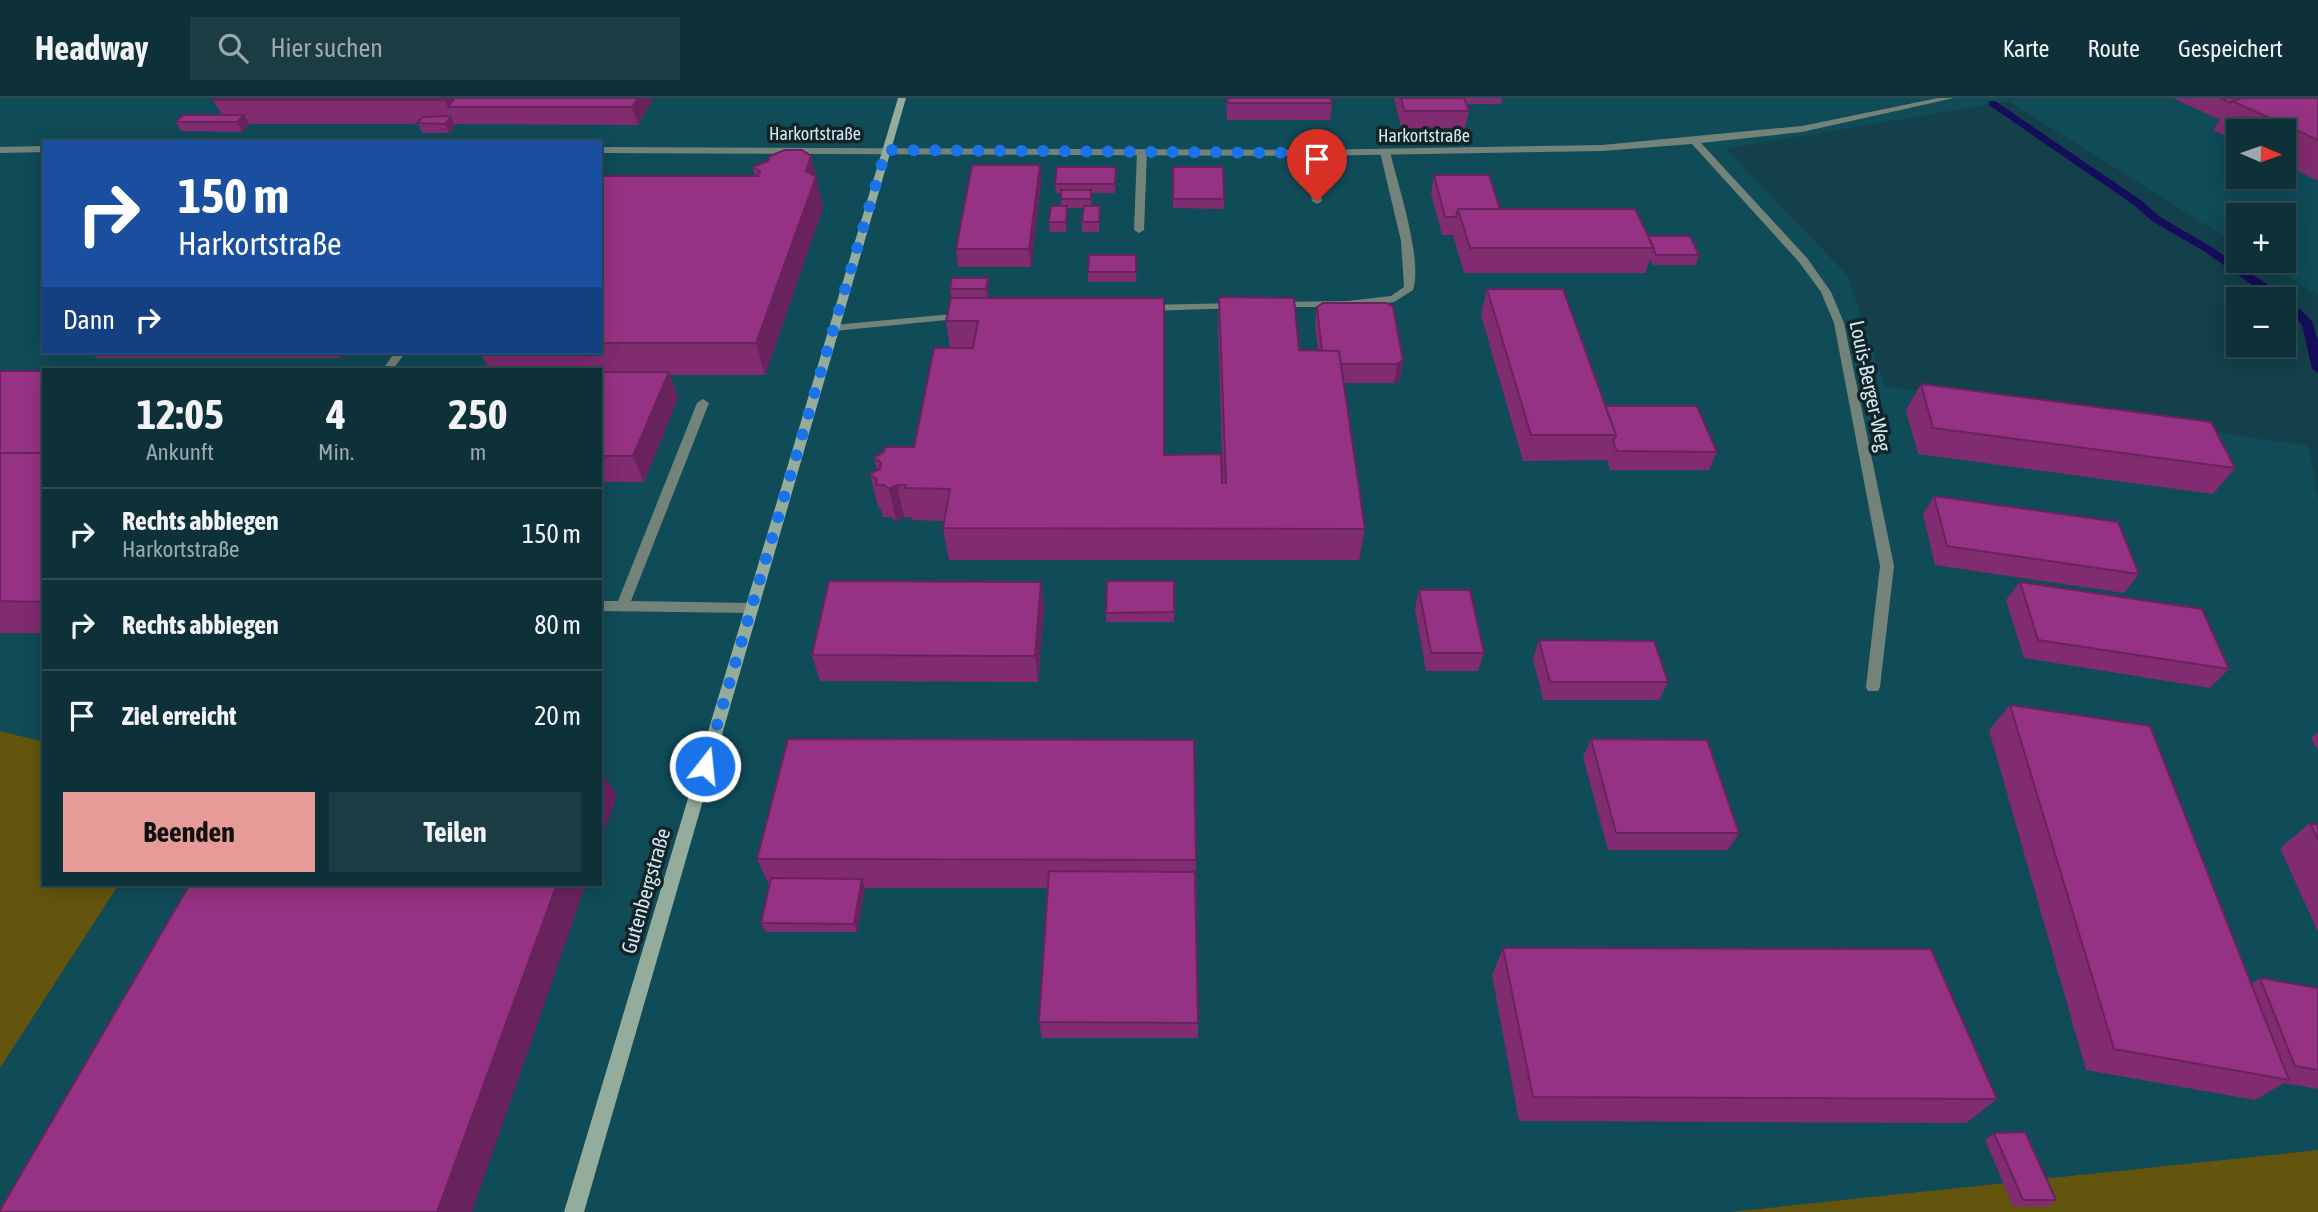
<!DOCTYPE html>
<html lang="de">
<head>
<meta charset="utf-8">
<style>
  :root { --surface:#0e3038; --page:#1c3c43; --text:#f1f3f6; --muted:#9ba9ae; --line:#2e4b53; --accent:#e69b98 }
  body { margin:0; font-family:"Asap Condensed",sans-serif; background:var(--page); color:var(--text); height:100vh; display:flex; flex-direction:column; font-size:26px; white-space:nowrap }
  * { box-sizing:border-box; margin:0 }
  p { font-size:23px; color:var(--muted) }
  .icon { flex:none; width:38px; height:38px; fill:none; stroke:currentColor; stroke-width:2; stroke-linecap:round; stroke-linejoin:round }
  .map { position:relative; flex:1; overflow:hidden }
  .details { position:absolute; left:42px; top:270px; width:560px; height:518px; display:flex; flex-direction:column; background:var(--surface); border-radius:0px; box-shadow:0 4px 18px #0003,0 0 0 2px var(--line) }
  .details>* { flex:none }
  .banner { position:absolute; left:42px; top:42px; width:560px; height:214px; border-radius:0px; box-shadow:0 4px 18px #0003,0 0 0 2px var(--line); background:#1a4fa0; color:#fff; overflow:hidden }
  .needle { width:46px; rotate:92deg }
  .controls { position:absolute; left:2226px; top:21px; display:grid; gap:14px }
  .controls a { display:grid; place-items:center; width:70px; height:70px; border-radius:0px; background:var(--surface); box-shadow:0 4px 18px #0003,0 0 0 2px var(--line); font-size:35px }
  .pin { position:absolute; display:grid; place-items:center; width:60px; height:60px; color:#fff; margin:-72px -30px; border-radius:50% 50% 50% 0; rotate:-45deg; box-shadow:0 0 7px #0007 }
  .pin .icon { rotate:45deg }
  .me { position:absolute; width:77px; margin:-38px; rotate:16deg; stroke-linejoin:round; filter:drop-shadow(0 0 5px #0008) }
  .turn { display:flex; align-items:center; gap:24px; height:147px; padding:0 21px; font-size:32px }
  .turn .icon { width:91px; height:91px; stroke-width:2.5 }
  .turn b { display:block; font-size:49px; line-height:60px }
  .then { display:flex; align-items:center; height:66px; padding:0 21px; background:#0003; gap:14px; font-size:26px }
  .eta { display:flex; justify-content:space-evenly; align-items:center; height:119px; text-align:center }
  .eta b { font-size:42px; font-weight:700; line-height:49px }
  .button { display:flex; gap:14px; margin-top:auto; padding:14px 21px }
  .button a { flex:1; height:80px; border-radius:0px; background:var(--accent); color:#111; font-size:28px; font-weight:700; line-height:80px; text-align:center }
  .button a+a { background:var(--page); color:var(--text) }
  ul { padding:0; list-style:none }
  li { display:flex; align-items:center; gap:21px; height:91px; padding:0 21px; border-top:2px solid var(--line) }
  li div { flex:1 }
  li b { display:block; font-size:26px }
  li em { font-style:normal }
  header { display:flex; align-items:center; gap:42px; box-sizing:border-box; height:98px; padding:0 35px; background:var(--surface); border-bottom:2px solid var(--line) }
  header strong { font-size:33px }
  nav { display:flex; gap:38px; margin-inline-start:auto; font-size:24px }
  .search { width:490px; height:63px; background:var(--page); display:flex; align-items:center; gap:18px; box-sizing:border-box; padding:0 24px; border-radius:0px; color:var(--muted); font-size:26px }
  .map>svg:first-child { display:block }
  .built { fill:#104b58; fill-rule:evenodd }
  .green { fill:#64550e }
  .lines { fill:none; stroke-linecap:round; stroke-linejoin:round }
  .stream { fill:#160c5c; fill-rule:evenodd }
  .lane { fill:#748379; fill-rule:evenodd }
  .street { fill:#748379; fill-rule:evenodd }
  .secondary { fill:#94ac9c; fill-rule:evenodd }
  .wall { fill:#812b71 }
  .shaded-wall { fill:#69235c }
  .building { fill:#963283; stroke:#69235c; stroke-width:2 }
  .route { stroke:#1a73e8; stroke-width:12; stroke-dasharray:0 21.6 }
  .labels { text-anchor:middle; stroke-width:7; stroke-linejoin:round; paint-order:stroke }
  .far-street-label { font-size:18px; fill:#d2e8ef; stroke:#122428 }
  .street-label { font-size:21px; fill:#d2e8ef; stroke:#122428 }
</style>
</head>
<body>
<header>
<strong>Headway</strong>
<div class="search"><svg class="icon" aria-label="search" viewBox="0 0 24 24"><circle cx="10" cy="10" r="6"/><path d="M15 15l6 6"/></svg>Hier suchen</div>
<nav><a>Karte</a><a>Route</a><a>Gespeichert</a></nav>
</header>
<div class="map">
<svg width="2318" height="1114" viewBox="0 0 2318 1114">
  <rect width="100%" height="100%" fill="#13404b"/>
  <path class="built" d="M0 0H2318V197L2263 163H2284V117H2238V147L2008 3 1726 51 1847 177 1885 288 2309 348 2318 403V1052L1729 1114H0V970L119 786H600V271H44V644L0 633ZM2238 33H2284V79H2238ZM44 44H600V254H44Z"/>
  <path class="green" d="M0 633 44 644V786H119L0 970Z
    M2318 1052V1114H1729Z"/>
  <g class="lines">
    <path class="stream" d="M1989 3H1995L2142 103 2160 119 2210 148 2288 200 2312 223 2318 243V275L2312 271 2302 227 2284 209V201H2273L2202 152 2152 123 2134 107 1989 7Z"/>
    <path class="lane" d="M1142 51 1147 54 1144 132 1139 135 1134 132 1137 54Z
      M1385 51 1390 54C1398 87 1423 162 1413 192L1394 204 1347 209H1273V205L1277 204 1347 203 1391 198 1404 189 1401 143 1380 54Z
      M1309 52 1314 55 1322 103 1317 106 1312 103 1304 55Z
      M1236 205 1240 206V210L1147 213 1142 210 1147 207Z
      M963 215 967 216V220L834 233 829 230 834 227Z
      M395 254H406L393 271H383Z
      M703 301 709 305 631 503 751 505 758 510 751 515 600 513V503H618L697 305Z"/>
    <path class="street" d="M1938 0H1954L1802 34 1701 45 1807 160 1831 194 1844 225 1894 468 1880 589 1878 593H1868L1866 589 1880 468 1834 225 1821 194 1799 164 1692 46 1602 53 1309 58 600 55V49L1309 52 1602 47 1802 28Z
      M44 48V54L0 55V49Z"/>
    <path class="secondary" d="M898 0H906L584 1114H564Z"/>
  </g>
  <path class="wall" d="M653 0 638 27 455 26 449 35H422L418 26H249L242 34 181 33 176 24 222 17 213 2Z
    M1226 0H1331L1332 5 1330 22H1227Z
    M1394 0H1502L1501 6H1466L1469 13 1465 30H1401Z
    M2173 0H2318V83L2284 66V33H2238V44L2213 32 2220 22Z
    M811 58 823 110 765 277H670L678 300 644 384H600V271H489L480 254H600V78H755L753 69Z
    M1040 67 1041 85 1031 169H958L956 151Z
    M1116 69 1115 95H1092L1091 108H1100L1099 134H1082V124L1084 110H1067L1066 134H1050L1049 124 1061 108V95H1056L1055 86Z
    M1173 69 1224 101V111L1173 110Z
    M1434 77 1500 111 1648 138 1699 157 1696 167H1653L1650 161 1645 175H1464L1453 137H1442L1431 95Z
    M1137 167 1136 184H1088V174Z
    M988 180 989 189 987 200 1164 357 1222 385H1223L1218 231 1219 199 1299 252H1318L1315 227 1317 209 1403 262 1400 281 1394 285H1344L1365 431 1359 462H949L943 430 945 423 912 422 911 419H904L896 423 891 419H883L881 411 878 408 870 376 877 372 874 359 914 349 950 250 946 223 951 200 950 191Z
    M1487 191 1605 308 1717 354 1709 372H1610L1607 362 1523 363 1481 217Z
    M91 254H345L340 260H96Z
    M0 273H44V535H0Z
    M1921 286 2235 370 2213 396 1918 356 1906 312Z
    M1934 398 2139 476 2124 495 1935 467 1923 416Z
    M1174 483V524H1106V515Z
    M1041 484 1044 510 1038 584 820 583 812 557Z
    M2020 484 2229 571 2210 590 2024 560 2006 502Z
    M1419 492 1484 555 1478 573H1426L1415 511Z
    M1539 542 1668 584 1659 602H1543L1533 561Z
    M2010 607 2251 886 2260 880 2318 890V991L2284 985 2255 1002 2086 972 1989 632Z
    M2318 634V653L2311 640Z
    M1591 641 1739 735 1728 752H1608L1583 659Z
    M2310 725 2318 727V834L2280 750Z
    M757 761 1196 762 1198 925V940H1042L1039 924 1047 790H865L857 834H766L761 825 770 789Z
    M1503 850 1997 1001 1966 1025 1519 1023 1492 877Z
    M1994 1035 2056 1102 2045 1109 2013 1108 1985 1042Z"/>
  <path class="shaded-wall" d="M447 0H466L448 9 455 26 445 2Z
    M638 0H653L638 27 632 9Z
    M244 17 249 26 242 34 237 24Z
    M451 18 455 28 449 35 445 26Z
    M811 58 823 110 765 277 756 245 806 73Z
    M1040 67 1041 85 1031 169 1029 151Z
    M988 180 989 189 987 200 986 191Z
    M336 254H345L340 260Z
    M1403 262 1400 281 1394 285 1397 266Z
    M669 274 678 300 644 384 633 358Z
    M897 387 904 419 896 423 889 391Z
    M1041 484 1044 510 1038 584 1035 558Z
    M600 670 617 698 600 745Z
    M862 781 865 790 857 834 854 826Z
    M557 786H586L472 1114H437Z"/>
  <path class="building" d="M216 0H447L445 2H213Z
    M455 0H638L632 9H448Z
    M1227 0H1331L1332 5H1228Z
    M1401 0H1464L1469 13H1404Z
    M2220 0H2242L2232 3 2231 5Z
    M2242 0H2318V42L2232 3Z
    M183 17H244L237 24H176Z
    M451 18 445 26 417 25 423 19Z
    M785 52H802L811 58 806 73 816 79 756 245H600V78H758L760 73 753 69 768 63 770 58Z
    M972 67H1040L1029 151H956Z
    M1057 69H1116L1115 86H1055Z
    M1173 69H1223L1224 101H1173Z
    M1434 77H1489L1500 111H1458L1456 119H1445Z
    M1061 92H1091V101H1061Z
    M1051 108H1067L1066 124H1049Z
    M1084 108H1100L1099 124H1082Z
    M1458 111H1635L1654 150H1470Z
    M1648 138H1690L1699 157H1656Z
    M1089 157H1136V174H1088Z
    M952 180H988L986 191H950Z
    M1487 191H1563L1616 337H1531Z
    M1219 199 1294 200 1299 252 1339 253 1365 431 943 430 950 391 905 390 906 387H897L889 391 884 387H876L877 382 870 376 880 371 881 365 874 359 884 354 885 349H914L934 250H973L978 223H946L951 200H1164V357L1221 356 1222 385H1226Z
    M1323 205H1386L1393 209 1403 262 1397 266H1341L1339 253H1322L1317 209Z
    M0 273H44V355H0Z
    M600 274H669L633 358H600Z
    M1921 286 2211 324 2235 370 1933 330Z
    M1605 308H1697L1717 354 1617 353 1613 344 1616 337Z
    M0 355H44V504L0 503Z
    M1934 398 2118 424 2139 476 1947 448Z
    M829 483 1041 484 1035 558 812 557Z
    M1107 483H1174V514L1106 515Z
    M2020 484 2202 511 2229 571 2038 542Z
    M1419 492H1470L1484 555H1431Z
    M1539 542 1654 543 1668 584H1550Z
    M2010 607 2150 628 2289 982 2114 951Z
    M788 641 1194 642 1196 762 757 761Z
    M1591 641 1707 642 1739 735H1616Z
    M2310 725 2318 727V742Z
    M1049 773 1195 774 1198 925 1039 924Z
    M771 780 862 781 854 826 761 825Z
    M190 786H557L437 1114H0V1112Z
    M1503 850 1931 851 1997 1001 1533 999Z
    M2260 880 2318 890V972L2295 968Z
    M2025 1034 2056 1102H2023L1994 1035Z"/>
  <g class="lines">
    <path class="route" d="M705 668 886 52 1309 55 1317 103"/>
  </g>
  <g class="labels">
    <g class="far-street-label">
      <text x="815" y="42">Harkortstraße</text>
      <text x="1424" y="44">Harkortstraße</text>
    </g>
    <g class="street-label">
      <text transform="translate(1870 288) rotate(78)" y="7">Louis-Berger-Weg</text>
      <text transform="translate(646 793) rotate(-74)" y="7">Gutenbergstraße</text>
    </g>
  </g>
</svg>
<div class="controls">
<a><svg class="needle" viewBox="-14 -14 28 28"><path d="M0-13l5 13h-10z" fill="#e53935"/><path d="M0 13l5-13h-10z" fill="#9ba9ae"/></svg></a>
<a>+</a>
<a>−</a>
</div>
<div class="pin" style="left:1317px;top:103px;background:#d93025"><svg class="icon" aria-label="arrive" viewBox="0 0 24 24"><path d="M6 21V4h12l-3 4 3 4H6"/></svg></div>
<svg class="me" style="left:705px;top:668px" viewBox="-20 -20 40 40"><circle r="17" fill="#1a73e8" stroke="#fff" stroke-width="3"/><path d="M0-11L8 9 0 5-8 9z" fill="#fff"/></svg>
<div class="banner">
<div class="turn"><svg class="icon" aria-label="right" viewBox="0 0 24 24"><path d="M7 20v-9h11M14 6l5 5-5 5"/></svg><div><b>150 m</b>Harkortstraße</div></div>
<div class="then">Dann<svg class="icon" aria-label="right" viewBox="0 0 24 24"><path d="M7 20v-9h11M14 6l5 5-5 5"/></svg></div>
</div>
<section class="details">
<div class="eta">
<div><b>12:05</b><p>Ankunft</p></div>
<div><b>4</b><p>Min.</p></div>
<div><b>250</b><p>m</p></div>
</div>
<ul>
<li><svg class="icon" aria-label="right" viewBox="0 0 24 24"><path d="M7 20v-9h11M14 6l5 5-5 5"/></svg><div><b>Rechts abbiegen</b><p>Harkortstraße</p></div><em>150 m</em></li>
<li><svg class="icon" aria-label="right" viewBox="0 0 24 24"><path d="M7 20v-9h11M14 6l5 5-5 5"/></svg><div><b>Rechts abbiegen</b></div><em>80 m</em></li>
<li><svg class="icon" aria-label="arrive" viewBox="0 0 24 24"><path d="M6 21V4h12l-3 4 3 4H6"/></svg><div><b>Ziel erreicht</b></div><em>20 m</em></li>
</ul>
<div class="button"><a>Beenden</a><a>Teilen</a></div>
</section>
</div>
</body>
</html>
